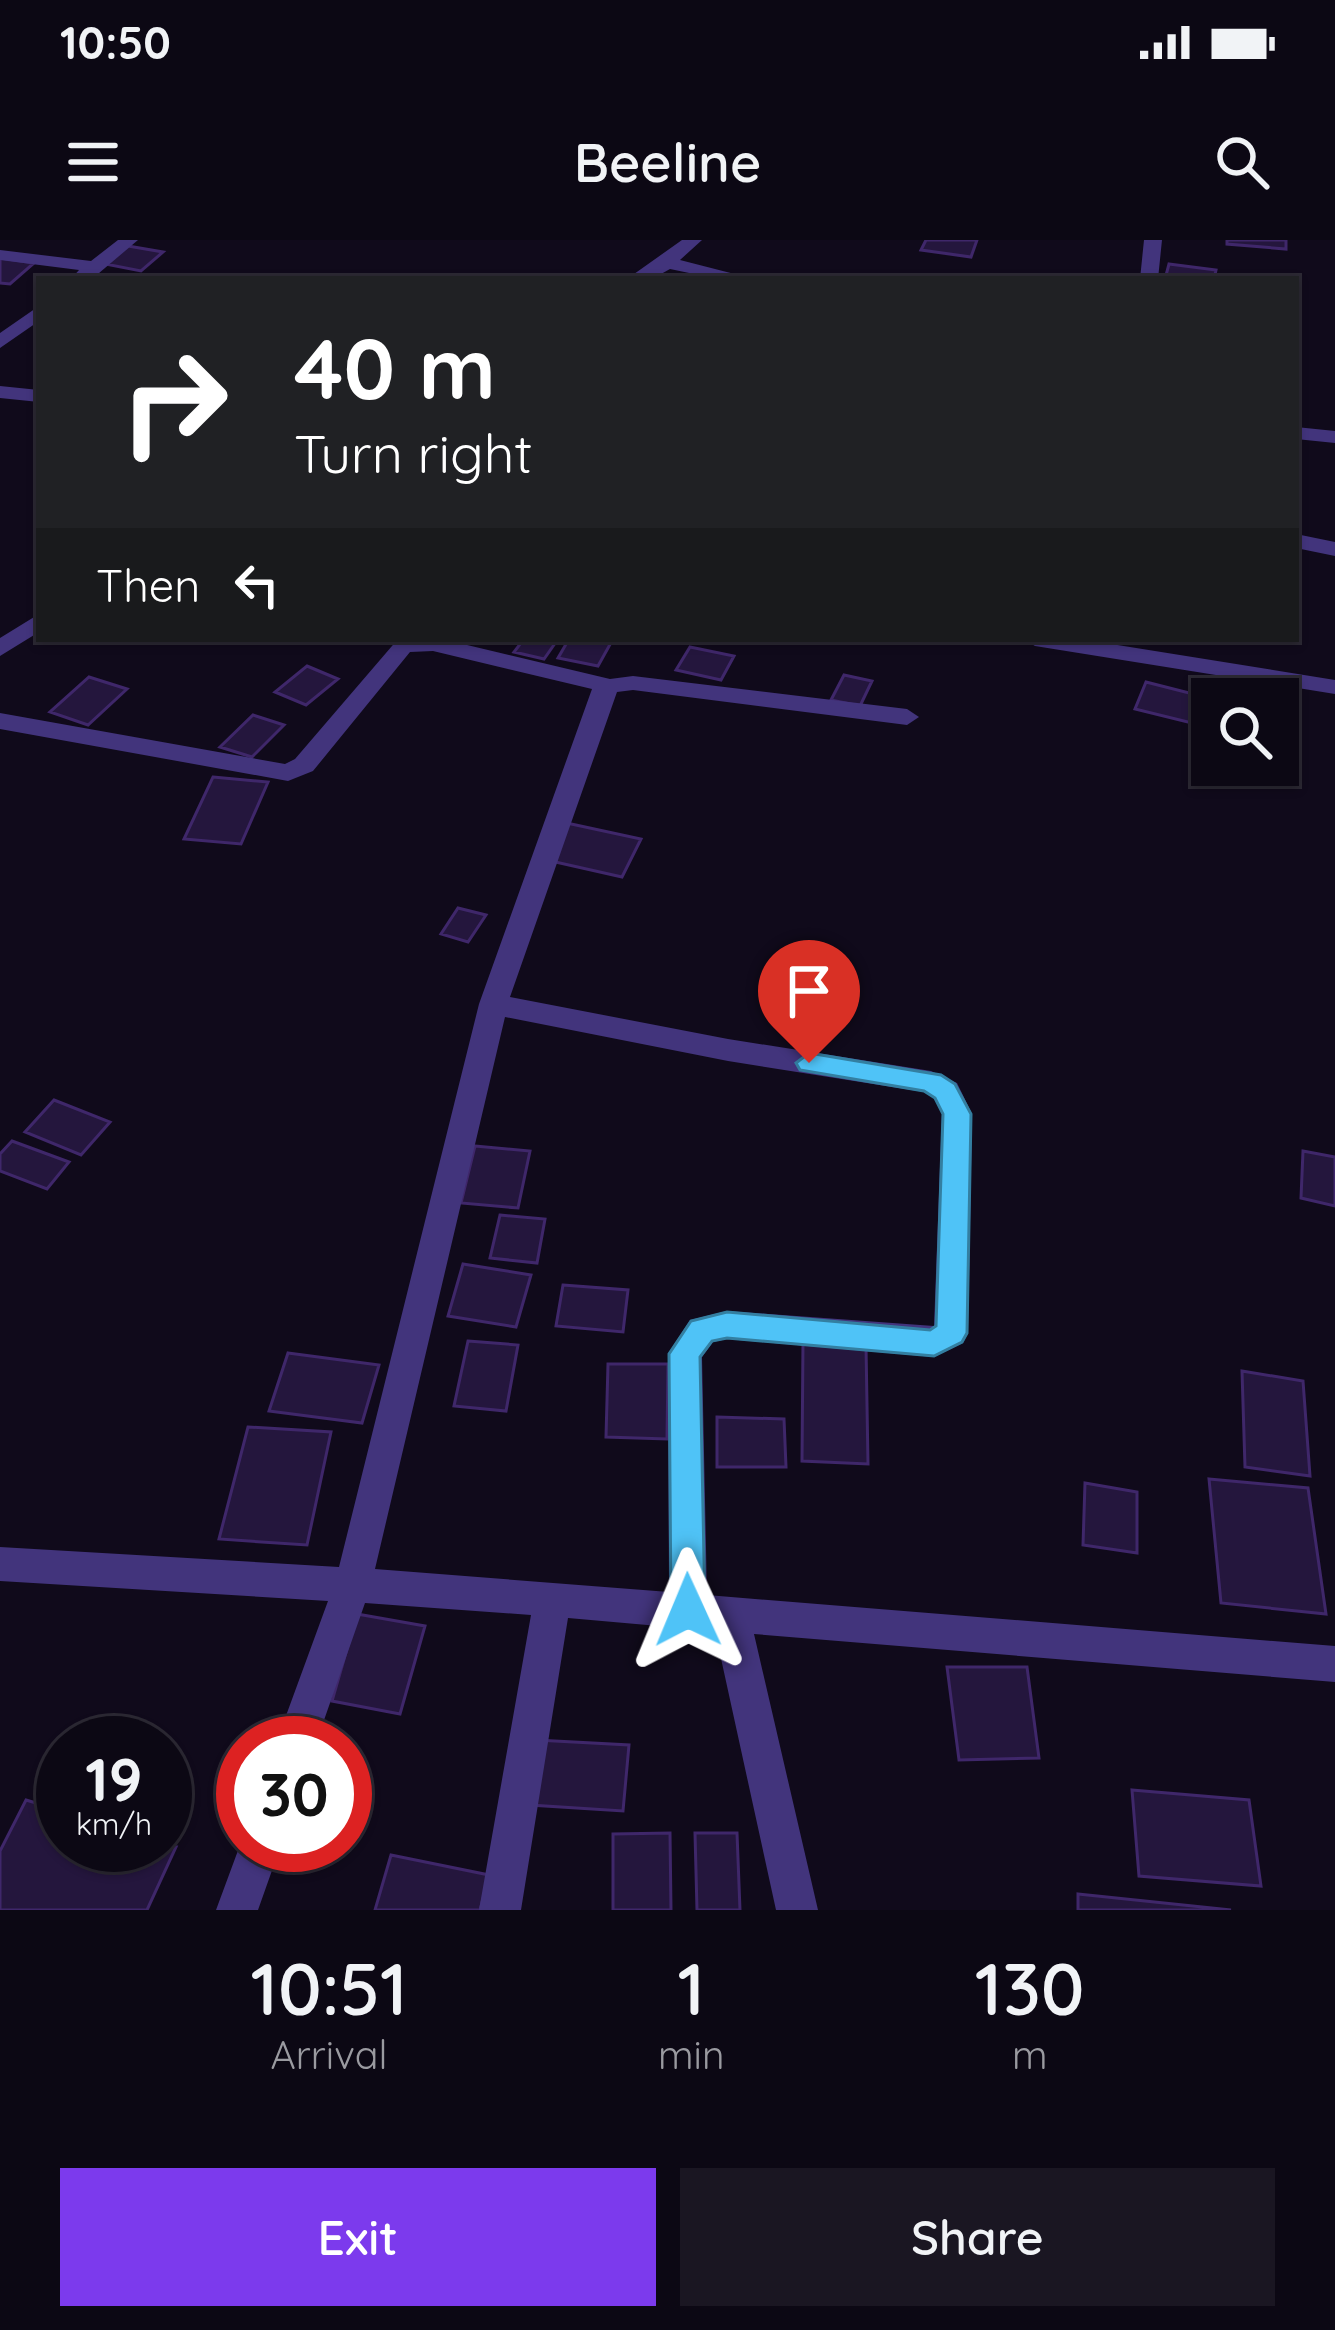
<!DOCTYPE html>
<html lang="en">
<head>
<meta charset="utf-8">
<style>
  :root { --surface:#0c0814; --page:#1a1622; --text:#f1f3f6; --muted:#9a9aa0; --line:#2c2934; --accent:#7c3aed }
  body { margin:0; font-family:Quicksand,sans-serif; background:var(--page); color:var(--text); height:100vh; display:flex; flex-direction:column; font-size:45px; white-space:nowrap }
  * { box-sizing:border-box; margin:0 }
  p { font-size:39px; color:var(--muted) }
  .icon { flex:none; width:66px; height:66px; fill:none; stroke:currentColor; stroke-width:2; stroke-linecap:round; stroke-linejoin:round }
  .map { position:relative; height:1670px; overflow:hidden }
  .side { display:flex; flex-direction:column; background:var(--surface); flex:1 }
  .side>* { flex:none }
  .hud { position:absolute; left:36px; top:36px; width:1263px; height:366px; border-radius:0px; box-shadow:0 3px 9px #0004,0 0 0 3px var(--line); background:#202124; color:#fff; overflow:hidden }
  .fabs { position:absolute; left:1191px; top:438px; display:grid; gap:24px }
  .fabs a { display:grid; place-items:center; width:108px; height:108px; border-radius:0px; background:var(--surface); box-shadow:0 3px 9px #0004,0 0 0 3px var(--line); font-size:60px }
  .speed { position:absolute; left:36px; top:1476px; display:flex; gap:24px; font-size:60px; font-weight:700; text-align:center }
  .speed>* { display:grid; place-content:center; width:156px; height:156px; border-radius:50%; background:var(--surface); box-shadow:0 3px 9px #0004,0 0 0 3px var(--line); line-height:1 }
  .speed small { font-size:30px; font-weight:400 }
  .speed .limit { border:18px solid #d22; background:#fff; color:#111 }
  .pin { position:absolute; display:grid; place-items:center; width:102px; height:102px; color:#fff; margin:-123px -51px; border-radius:50% 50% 50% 0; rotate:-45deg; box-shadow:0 0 12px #0007 }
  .pin .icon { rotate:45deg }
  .me { position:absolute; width:132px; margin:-66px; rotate:359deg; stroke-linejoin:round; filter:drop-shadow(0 0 9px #0008) }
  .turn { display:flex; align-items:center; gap:42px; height:252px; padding:0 60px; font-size:54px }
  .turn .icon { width:156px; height:156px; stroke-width:2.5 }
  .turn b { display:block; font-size:84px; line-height:102px }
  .then { display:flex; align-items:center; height:114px; padding:0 60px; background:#0003; gap:24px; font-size:45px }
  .eta { display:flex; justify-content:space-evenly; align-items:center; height:204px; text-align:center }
  .eta b { font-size:72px; font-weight:600; line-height:84px }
  .cta { display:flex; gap:24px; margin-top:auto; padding:24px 60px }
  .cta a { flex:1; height:138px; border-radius:0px; background:var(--accent); color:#fff; font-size:48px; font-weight:600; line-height:138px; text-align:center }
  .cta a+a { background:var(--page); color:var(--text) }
  .status { display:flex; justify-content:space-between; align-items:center; height:84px; padding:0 60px; background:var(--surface); direction:ltr }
  .status svg { height:33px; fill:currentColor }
  header { display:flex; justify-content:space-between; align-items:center; height:156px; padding:0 60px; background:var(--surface); font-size:54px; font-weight:600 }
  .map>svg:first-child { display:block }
  .building { fill:#24163d; stroke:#3f276a; stroke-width:3 }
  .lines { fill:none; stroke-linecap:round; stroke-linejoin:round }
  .minor { fill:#42347c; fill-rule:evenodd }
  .route { fill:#4fc3f7; stroke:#337fa1; stroke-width:3 }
</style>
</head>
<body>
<div class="status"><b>10:50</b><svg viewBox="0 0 49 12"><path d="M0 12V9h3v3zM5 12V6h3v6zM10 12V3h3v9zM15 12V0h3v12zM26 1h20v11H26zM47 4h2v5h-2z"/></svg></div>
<header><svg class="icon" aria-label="menu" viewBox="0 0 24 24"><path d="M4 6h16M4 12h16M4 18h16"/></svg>Beeline<svg class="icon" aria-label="search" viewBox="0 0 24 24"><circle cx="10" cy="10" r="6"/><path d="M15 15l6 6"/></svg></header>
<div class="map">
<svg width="1335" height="1670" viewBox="0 0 1335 1670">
  <rect width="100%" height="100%" fill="#100a1b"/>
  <path class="building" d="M926 0H977L971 17 921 10Z
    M1227 0H1286V9L1227 4Z
    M128 6 163 12 141 31 105 24Z
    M0 18 34 23 10 44 0 43Z
    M1169 24 1216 30 1214 39H1165Z
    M524 399H558L544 419 514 412Z
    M569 399H613L598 426 558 418Z
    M690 407 734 416 721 440 676 430Z
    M307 426 338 439 306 465 275 452Z
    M844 435 872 441 860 466 831 460Z
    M89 437 127 449 88 485 50 472Z
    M1146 442 1213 459 1204 486 1135 469Z
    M253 475 284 485 252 517 220 507Z
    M213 537 268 542 241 604 184 599Z
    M562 582 641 599 622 637 542 619Z
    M458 668 486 675 468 702 441 694Z
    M54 860 110 882 81 915 25 892Z
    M12 901 69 922 47 949 0 931V914Z
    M475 906 530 911 518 968 461 963Z
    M1303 911 1335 917V966L1301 958Z
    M500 975 545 979 537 1023 490 1018Z
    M463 1024 531 1035 516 1087 448 1076Z
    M563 1045 628 1050 623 1092 556 1086Z
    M468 1101 518 1105 506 1171 454 1166Z
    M803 1102 866 1106 868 1224 802 1221Z
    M288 1113 379 1125 362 1183 269 1171Z
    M608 1124H668L667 1199 606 1197Z
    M1242 1131 1303 1141 1310 1236 1245 1227Z
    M717 1177 784 1179 786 1227H717Z
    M248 1187 331 1192 307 1305 219 1299Z
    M1209 1239 1308 1248 1326 1374 1221 1363Z
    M1085 1243 1137 1252V1313L1083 1305Z
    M357 1374 425 1386 400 1474 332 1461Z
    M947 1427H1027L1039 1518 959 1520Z
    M536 1500 629 1505 623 1571 530 1565Z
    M1132 1550 1249 1560 1261 1646 1139 1636Z
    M26 1560 63 1571V1605L176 1607 147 1670H0V1611Z
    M670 1593 671 1670H613V1594Z
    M695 1593H737L740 1670H697Z
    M391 1615 489 1635 480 1670H375Z
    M1078 1654 1231 1670H1078Z"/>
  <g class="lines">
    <path class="minor" d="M118 0H138L92 39H71L79 30 0 20V10L91 21Z
      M682 0H702L680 20 754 39H718L670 29 652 39H627Z
      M1144 0H1162L1158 39H1140Z
      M39 66V81L0 108V93Z
      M0 146 39 150V162L0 158Z
      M1296 187 1335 191V203L1296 199Z
      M1296 294 1335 302V316L1296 308Z
      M39 374V392L0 416V398Z
      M398 399H442L610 439 633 436 907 469 919 477 907 485 633 450 617 452 510 757 728 799 931 831 957 843 972 874 968 1093 963 1103 934 1117 727 1099 713 1102 702 1117 707 1355 1335 1406V1442L754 1394 818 1670H776L715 1391 568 1378 521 1670H479L531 1375 365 1363 316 1503H276L328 1361 0 1341V1307L339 1327 479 764 592 449 433 411 410 412 313 531 288 541 0 489V473L285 524 295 519ZM505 777 728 821 924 852 934 858 942 874 934 1086 727 1071 690 1080 668 1114 669 1352 375 1329Z
      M1023 399H1080L1335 440V454L1035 406Z
      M243 1597V1605H281L258 1670H216Z"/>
  </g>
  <path class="route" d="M809 813 941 835 955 844 971 874 967 1093 962 1102 934 1116 727 1098 712 1101 700 1117 705 1370 700 1381 688 1386 676 1381 671 1370 669 1114 691 1081 727 1072 930 1090 936 1086 943 874 935 858 924 851 800 830 796 823Z"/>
</svg>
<div class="fabs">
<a><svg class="icon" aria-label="search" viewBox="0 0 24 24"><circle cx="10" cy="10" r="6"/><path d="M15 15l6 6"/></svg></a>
</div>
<div class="speed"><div>19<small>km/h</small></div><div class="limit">30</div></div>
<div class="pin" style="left:809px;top:823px;background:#d93025"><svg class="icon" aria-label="arrive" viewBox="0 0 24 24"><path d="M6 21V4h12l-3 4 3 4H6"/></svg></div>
<svg class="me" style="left:688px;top:1370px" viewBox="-20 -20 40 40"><path d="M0-17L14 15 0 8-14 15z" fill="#4fc3f7" stroke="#fff" stroke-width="4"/></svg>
<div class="hud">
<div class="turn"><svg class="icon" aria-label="right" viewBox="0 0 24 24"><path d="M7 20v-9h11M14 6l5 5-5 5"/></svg><div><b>40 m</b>Turn right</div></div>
<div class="then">Then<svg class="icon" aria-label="left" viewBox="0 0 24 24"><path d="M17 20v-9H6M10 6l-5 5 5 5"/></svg></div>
</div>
</div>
<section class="side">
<div class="eta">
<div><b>10:51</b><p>Arrival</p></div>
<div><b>1</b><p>min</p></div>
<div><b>130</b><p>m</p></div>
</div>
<div class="cta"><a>Exit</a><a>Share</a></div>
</section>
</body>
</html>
